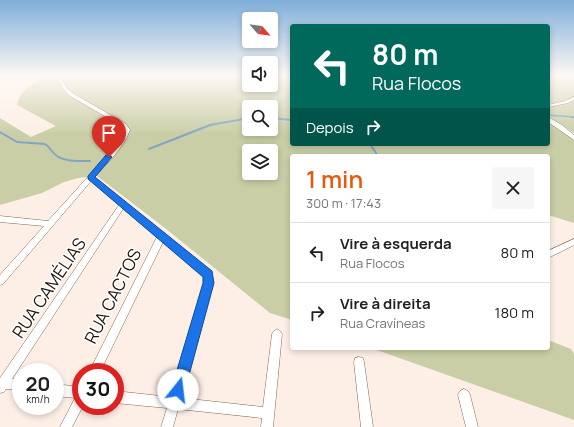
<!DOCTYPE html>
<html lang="pt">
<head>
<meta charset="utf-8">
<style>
  :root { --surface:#fff; --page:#f6f6f6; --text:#202124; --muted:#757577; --line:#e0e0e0; --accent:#ea580c }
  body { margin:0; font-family:Manrope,sans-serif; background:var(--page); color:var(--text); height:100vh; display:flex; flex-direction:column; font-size:15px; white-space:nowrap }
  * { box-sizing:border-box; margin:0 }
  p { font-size:13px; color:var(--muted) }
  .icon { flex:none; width:22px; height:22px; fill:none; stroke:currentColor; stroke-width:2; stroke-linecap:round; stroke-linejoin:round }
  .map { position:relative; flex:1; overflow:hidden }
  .details { position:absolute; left:290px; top:154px; width:260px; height:196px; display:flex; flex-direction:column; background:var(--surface); border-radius:4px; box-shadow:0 2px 6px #0003 }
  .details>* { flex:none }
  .guide { position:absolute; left:290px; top:24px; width:260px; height:122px; border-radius:4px; box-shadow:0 2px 6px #0003; background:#00695c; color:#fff; overflow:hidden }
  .needle { width:26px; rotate:118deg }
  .tools { position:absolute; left:242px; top:12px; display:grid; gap:8px }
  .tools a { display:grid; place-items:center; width:36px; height:36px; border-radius:4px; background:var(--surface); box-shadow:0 2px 6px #0003; font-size:20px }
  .speed { position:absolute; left:12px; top:363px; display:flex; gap:8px; font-size:20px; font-weight:700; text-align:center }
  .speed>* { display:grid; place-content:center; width:52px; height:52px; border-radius:50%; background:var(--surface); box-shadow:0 2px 6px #0003; line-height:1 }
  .speed small { font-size:10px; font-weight:400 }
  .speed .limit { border:6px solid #d22; background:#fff; color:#111 }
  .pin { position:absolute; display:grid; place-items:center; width:34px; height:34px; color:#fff; margin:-41px -17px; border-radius:50% 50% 50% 0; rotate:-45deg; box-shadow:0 0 4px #0007 }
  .pin .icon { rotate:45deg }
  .me { position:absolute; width:44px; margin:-22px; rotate:16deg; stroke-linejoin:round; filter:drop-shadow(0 0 3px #0008) }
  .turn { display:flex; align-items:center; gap:14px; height:84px; padding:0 16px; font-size:18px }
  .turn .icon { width:52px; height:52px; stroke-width:2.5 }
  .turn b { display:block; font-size:28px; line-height:34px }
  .then { display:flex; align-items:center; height:38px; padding:0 16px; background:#0003; gap:8px; font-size:15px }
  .round { display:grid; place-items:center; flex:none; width:42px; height:42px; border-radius:4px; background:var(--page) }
  .overview { display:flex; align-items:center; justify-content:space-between; height:68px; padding:0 16px }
  h1 { font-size:24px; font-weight:600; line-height:30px; color:var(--accent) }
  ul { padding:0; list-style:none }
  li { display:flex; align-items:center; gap:12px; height:60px; padding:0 16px; border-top:1px solid var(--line) }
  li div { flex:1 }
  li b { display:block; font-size:15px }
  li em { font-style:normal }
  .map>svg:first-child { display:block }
  .green { fill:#c9cea6; fill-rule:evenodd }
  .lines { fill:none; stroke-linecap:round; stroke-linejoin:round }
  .stream-far1 { stroke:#82a5c4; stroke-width:1.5 }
  .stream { stroke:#82a5c4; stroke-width:2 }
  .minor-casing { stroke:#856954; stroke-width:1 }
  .tertiary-casing { stroke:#856954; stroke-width:1 }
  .minor { fill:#fff; fill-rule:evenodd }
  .tertiary { fill:#fff; fill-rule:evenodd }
  .route { fill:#1a73e8; stroke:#114b97 }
  .labels { text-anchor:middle; stroke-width:3; stroke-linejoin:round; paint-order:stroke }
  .near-street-label { font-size:17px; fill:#20150d; stroke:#fff }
</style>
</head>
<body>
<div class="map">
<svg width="574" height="427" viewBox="0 0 574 427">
  <rect width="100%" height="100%" fill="#fdefe6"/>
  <path class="green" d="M52 75H249V85H271V75H292V144H548V120L574 141V223L548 215V156H292V320L270 313 165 228 97 176 78 178 64 182 42 193 0 205V118L31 137 56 126 17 105C21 87 37 81 52 75ZM249 107H271V129H249ZM249 151H271V173H249Z
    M548 75H574V133L548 116Z
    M548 340 571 349 574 354V420L371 348H548Z"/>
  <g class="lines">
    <path class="stream-far1" d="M562 75 574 77
      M548 115 574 117"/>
    <path class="stream" d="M571 117H574
      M271 118 292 120
      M0 132 17 142 45 144C50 147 52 153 57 156 66 162 80 161 90 161
      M370 144 378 156
      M149 149 210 125 249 118"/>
    <g class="minor-casing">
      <path id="minor" d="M55 75H59L67 88 74 94 126 124 130 130C123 149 107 163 94 178L162 232 165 233V236L211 273 213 283 181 398 263 407 272 334 274 331 277 329 280 331 282 334 273 427H261L262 418 178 409 173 427H161L167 408 115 403V391L170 397 205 283 204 277 163 242 100 372H89L157 237 123 209 12 379 21 380V390L6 389 4 392 0 393V378L119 205 91 181 3 284 0 285V275L44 226 0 222V216L48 221 116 146 121 138 124 130 122 126 70 96 64 90Z
        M574 97V100L568 103 548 107V105L565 101Z
        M574 239V245L548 258V251Z
        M359 357 363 358 364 362 373 427H361L354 362 355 358Z
        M55 384 81 387V406H83L72 427H60L75 398 55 396Z
        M464 389 468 391 470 395 478 427H466L458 395 460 391Z"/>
    </g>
    <g class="tertiary-casing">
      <path id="tertiary" d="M548 117 562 125 574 135V140L548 122Z"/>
    </g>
    <use href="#minor" class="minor"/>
    <use href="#tertiary" class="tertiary"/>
  </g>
  <linearGradient id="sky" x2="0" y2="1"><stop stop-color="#7faeda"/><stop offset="0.56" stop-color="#fef8f4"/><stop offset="1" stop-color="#fef8f4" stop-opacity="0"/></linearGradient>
  <rect width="574" height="135" fill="url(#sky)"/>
  <path class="route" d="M106 155H109L112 157 95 177 212 271 214 283 185 390 183 395 178 397 173 395 171 390 203 283V277L88 179V176Z"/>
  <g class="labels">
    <g class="near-street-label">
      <text transform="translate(49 288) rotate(-56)" y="6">RUA CAMÉLIAS</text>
      <text transform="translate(113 296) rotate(-63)" y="6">RUA CACTOS</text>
    </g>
  </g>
</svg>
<div class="tools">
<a><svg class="needle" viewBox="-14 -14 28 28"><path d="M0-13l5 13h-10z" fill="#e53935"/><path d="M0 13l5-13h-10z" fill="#757577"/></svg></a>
<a><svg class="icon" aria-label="sound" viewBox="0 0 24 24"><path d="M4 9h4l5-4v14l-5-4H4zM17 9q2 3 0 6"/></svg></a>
<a><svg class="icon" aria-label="search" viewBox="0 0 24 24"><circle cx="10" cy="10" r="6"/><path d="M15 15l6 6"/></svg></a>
<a><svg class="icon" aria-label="layers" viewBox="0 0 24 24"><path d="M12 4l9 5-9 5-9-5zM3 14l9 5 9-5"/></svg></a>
</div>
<div class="speed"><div>20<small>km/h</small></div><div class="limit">30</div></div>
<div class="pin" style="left:109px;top:157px;background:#d93025"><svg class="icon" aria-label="arrive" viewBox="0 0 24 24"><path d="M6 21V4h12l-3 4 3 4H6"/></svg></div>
<svg class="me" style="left:178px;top:390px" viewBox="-20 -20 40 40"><circle r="19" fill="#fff"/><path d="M0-13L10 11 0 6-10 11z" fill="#1a73e8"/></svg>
<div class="guide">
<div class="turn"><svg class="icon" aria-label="left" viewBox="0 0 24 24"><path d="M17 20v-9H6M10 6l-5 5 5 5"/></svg><div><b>80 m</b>Rua Flocos</div></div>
<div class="then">Depois<svg class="icon" aria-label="right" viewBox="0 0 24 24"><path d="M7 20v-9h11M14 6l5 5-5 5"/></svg></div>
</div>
<section class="details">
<div class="overview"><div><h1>1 min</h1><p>300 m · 17:43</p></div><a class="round"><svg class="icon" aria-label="close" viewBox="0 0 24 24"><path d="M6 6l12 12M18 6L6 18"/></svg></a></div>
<ul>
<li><svg class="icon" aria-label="left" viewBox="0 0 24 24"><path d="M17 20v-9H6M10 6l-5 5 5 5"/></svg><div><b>Vire à esquerda</b><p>Rua Flocos</p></div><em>80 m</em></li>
<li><svg class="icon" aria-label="right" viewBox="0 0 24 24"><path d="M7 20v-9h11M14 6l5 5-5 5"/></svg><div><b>Vire à direita</b><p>Rua Cravíneas</p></div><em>180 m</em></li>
</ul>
</section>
</div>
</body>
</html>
